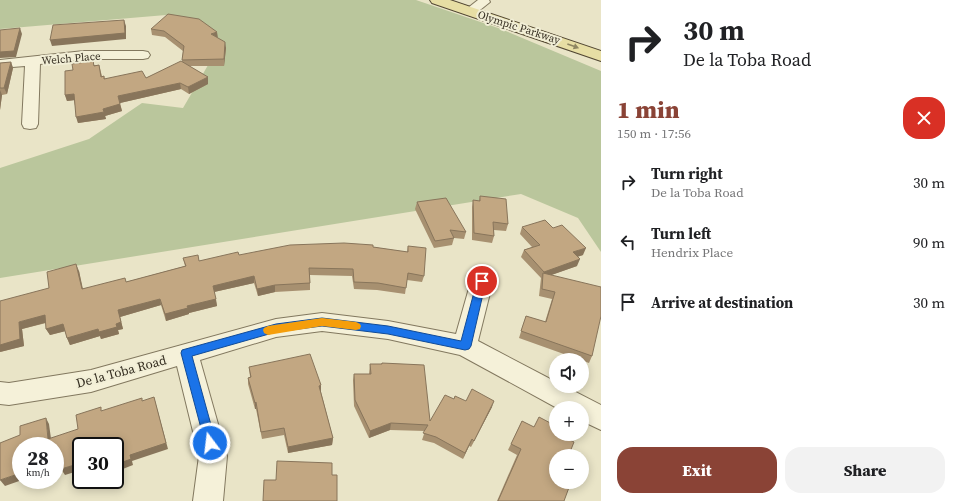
<!DOCTYPE html>
<html lang="en">
<head>
<meta charset="utf-8">
<style>
  :root { --surface:#fff; --page:#f2f2f2; --text:#202124; --muted:#757577; --accent:#8a4336 }
  body { margin:0; font-family:"Source Serif 4",serif; background:var(--page); color:var(--text); height:100vh; display:flex; flex-direction:column; font-size:15px; white-space:nowrap }
  * { box-sizing:border-box; margin:0 }
  p { font-size:13px; color:var(--muted) }
  .icon { flex:none; width:22px; height:22px; fill:none; stroke:currentColor; stroke-width:2; stroke-linecap:round; stroke-linejoin:round }
  .map { position:relative; flex:1; overflow:hidden }
  .details { display:flex; flex-direction:column; background:var(--surface); width:360px }
  .details>* { flex:none }
  .top-card { background:#fff; color:var(--text); overflow:hidden }
  .controls { position:absolute; left:549px; top:353px; display:grid; gap:8px }
  .controls a { display:grid; place-items:center; width:40px; height:40px; border-radius:50%; background:var(--surface); box-shadow:0 2px 10px #0003; font-size:20px }
  .speed { position:absolute; left:12px; top:437px; display:flex; gap:8px; font-size:20px; font-weight:700; text-align:center }
  .speed>* { display:grid; place-content:center; width:52px; height:52px; border-radius:50%; background:var(--surface); box-shadow:0 2px 10px #0003; line-height:1 }
  .speed small { font-size:10px; font-weight:400 }
  .speed .limit { border:2px solid #111; border-radius:6px; background:#fff; color:#111 }
  .pin { position:absolute; display:grid; place-items:center; width:34px; height:34px; color:#fff; margin:-17px; border:2px solid #fff; border-radius:50%; box-shadow:0 1px 4px #0007 }
  .me { position:absolute; width:44px; margin:-22px; rotate:345deg; stroke-linejoin:round; filter:drop-shadow(0 0 3px #0008) }
  .turn { display:flex; align-items:center; gap:14px; height:84px; padding:0 16px; font-size:18px }
  .turn .icon { width:52px; height:52px; stroke-width:2.5 }
  .turn b { display:block; font-size:28px; line-height:34px }
  .round { display:grid; place-items:center; flex:none; width:42px; height:42px; border-radius:16px; background:var(--page) }
  .head { display:flex; align-items:center; justify-content:space-between; height:68px; padding:0 16px }
  h1 { font-size:24px; font-weight:800; line-height:30px; color:var(--accent) }
  .primary-button { display:flex; gap:8px; margin-top:auto; padding:8px 16px }
  .primary-button a { flex:1; height:46px; border-radius:16px; background:var(--accent); color:#fff; font-size:16px; font-weight:800; line-height:46px; text-align:center }
  .primary-button a+a { background:var(--page); color:var(--text) }
  ul { padding:0; list-style:none }
  li { display:flex; align-items:center; gap:12px; height:60px; padding:0 16px }
  li div { flex:1 }
  li b { display:block; font-size:15px }
  li em { font-style:normal }
  main { display:flex; flex:1; min-height:0 }
  .map>svg:first-child { display:block }
  .green { fill:#bac69c }
  .lines { fill:none; stroke-linecap:round; stroke-linejoin:round }
  .minor-casing { stroke:#82785f; stroke-width:2 }
  .primary-casing { stroke:#514632; stroke-width:2 }
  .minor { fill:#f5f1d9; fill-rule:evenodd }
  .primary { fill:#e7dea4; fill-rule:evenodd }
  .wall { fill:#a79070 }
  .shaded-wall { fill:#88755b }
  .building { fill:#c2a782; stroke:#88755b }
  .oneway { fill:#8e8662 }
  .route { fill:#1a73e8; stroke:#114b97 }
  .slow { fill:#f59e0b }
  .labels { text-anchor:middle; stroke-width:4; stroke-linejoin:round; paint-order:stroke }
  .far-street-label { font-size:11px; fill:#352e21; stroke:#f1eed6 }
  .street-label { font-size:13px; fill:#352e21; stroke:#f1eed6 }
</style>
</head>
<body>
<main>
<div class="map">
<svg width="601" height="501" viewBox="0 0 601 501">
  <rect width="100%" height="100%" fill="#e9e4c7"/>
  <path class="green" d="M0 0H416L501 29 601 71V252L578 218 521 194 0 278V168L89 139 142 103 183 108 218 48 204 24 166 15 0 29Z"/>
  <g class="lines">
    <g class="minor-casing">
      <path id="minor" d="M478 0H489L490 2 475 14H465L464 11Z
        M84 51H143L148 52 150 55 148 58 143 59H84L40 64 38 124 36 128 30 129 24 128 22 124 25 66 0 68V60Z
        M482 273 490 275 493 281 478 341 556 382V386H564L601 405V430L582 421V408H557L460 355 388 339 322 331 276 337 200 360 227 456 223 501H193L199 456 177 366 91 392 9 405 0 404V382L9 383 91 370 276 319 322 313 388 321 456 334 471 281 474 275Z"/>
    </g>
    <g class="primary-casing">
      <path id="primary" d="M430 0H450L601 51V61L432 3Z"/>
    </g>
    <use href="#minor" class="minor"/>
    <use href="#primary" class="primary"/>
  </g>
  <path class="wall" d="M151 29 218 38 226 48 224 66H189L208 77V84L189 94 181 89 120 103 122 111 105 116 106 119 78 123 74 100 67 101 65 95 73 70 93 61 94 65H99L102 76H104L105 79 146 78 182 62 183 51 165 37 152 35Z
    M11 62 13 68 7 94 2 95 0 110V63Z
    M480 196 508 224 506 231 494 230V236L492 243 472 240V207L473 200 479 201Z
    M417 202 466 232 464 239 454 238 452 245 434 248 415 209Z
    M522 227 553 228 583 255 577 257V266L551 275 592 356 589 363 519 338 526 316 545 322 552 299 539 296 541 278 521 257 524 250 532 247 520 234Z
    M408 246 424 276 422 282 407 280 405 294 377 290 354 289 352 276 310 275V290L275 292 258 296 254 283 214 292 217 306 189 313V314L166 321 161 305 120 317 123 329 118 330 119 334 101 339 100 336 70 345 67 338 65 331 50 335 46 329V323L22 329 24 346 0 352 49 288 79 271 83 289 126 282 185 266 183 258 199 261 239 255 373 247 407 252Z
    M382 363 430 421 454 399 492 407 471 447 469 446 463 459 434 443 422 440 425 431 390 430 369 438 354 406 353 380 354 374H369L370 364H381Z
    M249 367 321 385V392L333 438 332 445 288 453 284 435 262 439 256 409H255L248 384V378L250 377Z
    M522 421 533 427 568 439 556 482H578L574 488 569 486 564 501H497L517 455 508 450Z"/>
  <path class="shaded-wall" d="M124 20 126 26V39L52 46 50 40Z
    M20 28 22 34 16 57 0 58V52Z
    M217 32 218 38 211 34Z
    M225 42 226 48 224 66V59Z
    M11 62 13 68 7 94 4 88Z
    M208 77V84L189 94 188 87Z
    M180 83 181 89 120 103 118 96Z
    M0 90 2 95 0 110Z
    M74 94 76 100 67 101 65 95Z
    M120 104 122 111 105 116 103 109Z
    M104 112 106 119 78 123 76 117Z
    M586 248 583 255 570 259 573 252Z
    M580 259 577 266 543 278V273L541 279 544 272Z
    M76 264 79 271 84 296 82 289Z
    M254 276V283L214 292 213 286Z
    M275 285V292L258 296 257 289Z
    M160 299 161 305 120 317 123 329 118 330 119 334 101 339 100 336 70 345 67 338 116 324 118 310Z
    M216 299 217 306 189 313V314L166 321 165 314 187 306Z
    M45 315 48 322 22 329 24 346 0 352V345L19 322Z
    M63 324 66 331 50 335 46 329Z
    M321 385V392L319 393V386Z
    M154 397 168 449 132 461 133 465 115 472V465L130 455Z
    M494 401 492 407 471 447Z
    M256 402V409H255V403Z
    M46 418 49 424 52 446 48 439Z
    M391 423 390 430 369 438 370 431Z
    M333 438 332 445 288 453V447Z
    M472 439 469 446 463 459 465 453Z
    M60 460 64 466 55 469V462Z
    M81 463V470L65 475 61 469Z
    M21 473V480H22L5 486 0 480Z"/>
  <path class="building" d="M168 14 199 19 217 32 211 34 225 42 224 59 182 60 184 46 164 31 151 29Z
    M124 20 125 33 50 40 53 25Z
    M20 28 14 51 0 52V30Z
    M93 61 94 66 99 65 101 77 104 76V79L142 71 146 78 181 61 208 77 188 87 180 83 118 96 120 104 103 109 104 112 76 117 74 94 65 95V71L73 70 72 64Z
    M11 62 4 88H0V63Z
    M480 196 506 199 508 224 493 222 494 236 474 233 473 200 480 201Z
    M446 198 466 232 450 230 454 238 435 241 417 202Z
    M545 220 553 228 562 225 586 248 573 252 580 259 544 272 524 250 540 245 522 227Z
    M344 243 373 245V247L408 252V246L426 248 424 276 408 273 406 288 378 283 354 282 353 269 309 268 310 283 275 285 257 289 254 276 213 286 216 299 187 306 188 308 165 314 160 299 118 310 121 322 116 324 117 327 99 332 98 329 67 338 63 324 46 329 45 315 19 322 20 339 0 345V301L49 288 47 272 76 264 82 289 125 278 126 282 186 266 183 258 198 255 199 261 238 252 239 255 290 245Z
    M543 273 601 287V316L592 356 521 331 526 316 546 322 555 292 542 289Z
    M310 354 321 385 319 386 333 438 288 447 284 428 261 432 256 402 255 403 248 378 251 377 249 367Z
    M382 363 424 365 430 421 445 395 454 399 455 396 466 401 472 389 494 401 474 441 472 439 465 453 436 437 423 433 428 425 391 423 370 431 355 400 354 374H371L370 364H382Z
    M154 397 166 443 130 455 131 459 115 465V446H81V463L61 469 60 460 55 462V446H21V473L0 480V443L20 435V426L46 418 48 439 78 429 76 415 101 407V411L142 398V401Z
    M539 417 556 426V434H570L568 439 574 442 570 452 576 456H556V482H571L564 501H498L521 449 511 444 522 421 534 427Z
    M582 459 586 461 582 472Z
    M277 461 332 463V475H337V501H263L264 480H276Z"/>
  <defs><path id="oneway-solid" d="M-6-.8H1V-3.2L6.5 0L1 3.2V.8H-6Z"/></defs>
  <use class="oneway" href="#oneway-solid" transform="translate(573 46) rotate(20)"/>
  <path class="route" d="M482 277 486 281 471 346 469 349 465 350 388 334 322 326 276 332 192 356 216 443 214 447 210 449 206 447 181 353 182 350 276 324 322 318 388 326 461 341 477 281Z"/>
  <path class="slow" d="M322 318 356 322 360 324 361 326 360 329 356 330 322 326 268 335 264 333 263 330 264 328 268 326Z"/>
  <g class="labels">
    <g class="far-street-label">
      <text transform="translate(519 27) rotate(18)" y="4">Olympic Parkway</text>
      <text transform="translate(71 58) rotate(-5)" y="4">Welch Place</text>
    </g>
    <g class="street-label">
      <text transform="translate(121 371) rotate(-15)" y="5">De la Toba Road</text>
    </g>
  </g>
</svg>
<div class="controls">
<a><svg class="icon" aria-label="sound" viewBox="0 0 24 24"><path d="M4 9h4l5-4v14l-5-4H4zM17 9q2 3 0 6"/></svg></a>
<a>+</a>
<a>−</a>
</div>
<div class="speed"><div>28<small>km/h</small></div><div class="limit">30</div></div>
<div class="pin" style="left:482px;top:281px;background:#d93025"><svg class="icon" aria-label="arrive" viewBox="0 0 24 24"><path d="M6 21V4h12l-3 4 3 4H6"/></svg></div>
<svg class="me" style="left:210px;top:443px" viewBox="-20 -20 40 40"><circle r="17" fill="#1a73e8" stroke="#fff" stroke-width="3"/><path d="M0-11L8 9 0 5-8 9z" fill="#fff"/></svg>
</div>
<section class="details">
<div class="top-card">
<div class="turn"><svg class="icon" aria-label="right" viewBox="0 0 24 24"><path d="M7 20v-9h11M14 6l5 5-5 5"/></svg><div><b>30 m</b>De la Toba Road</div></div>
</div>
<div class="head"><div><h1>1 min</h1><p>150 m · 17:56</p></div><a class="round" style="background:#d93025;color:#fff"><svg class="icon" aria-label="close" viewBox="0 0 24 24"><path d="M6 6l12 12M18 6L6 18"/></svg></a></div>
<ul>
<li><svg class="icon" aria-label="right" viewBox="0 0 24 24"><path d="M7 20v-9h11M14 6l5 5-5 5"/></svg><div><b>Turn right</b><p>De la Toba Road</p></div><em>30 m</em></li>
<li><svg class="icon" aria-label="left" viewBox="0 0 24 24"><path d="M17 20v-9H6M10 6l-5 5 5 5"/></svg><div><b>Turn left</b><p>Hendrix Place</p></div><em>90 m</em></li>
<li><svg class="icon" aria-label="arrive" viewBox="0 0 24 24"><path d="M6 21V4h12l-3 4 3 4H6"/></svg><div><b>Arrive at destination</b></div><em>30 m</em></li>
</ul>
<div class="primary-button"><a>Exit</a><a>Share</a></div>
</section>
</main>
</body>
</html>
